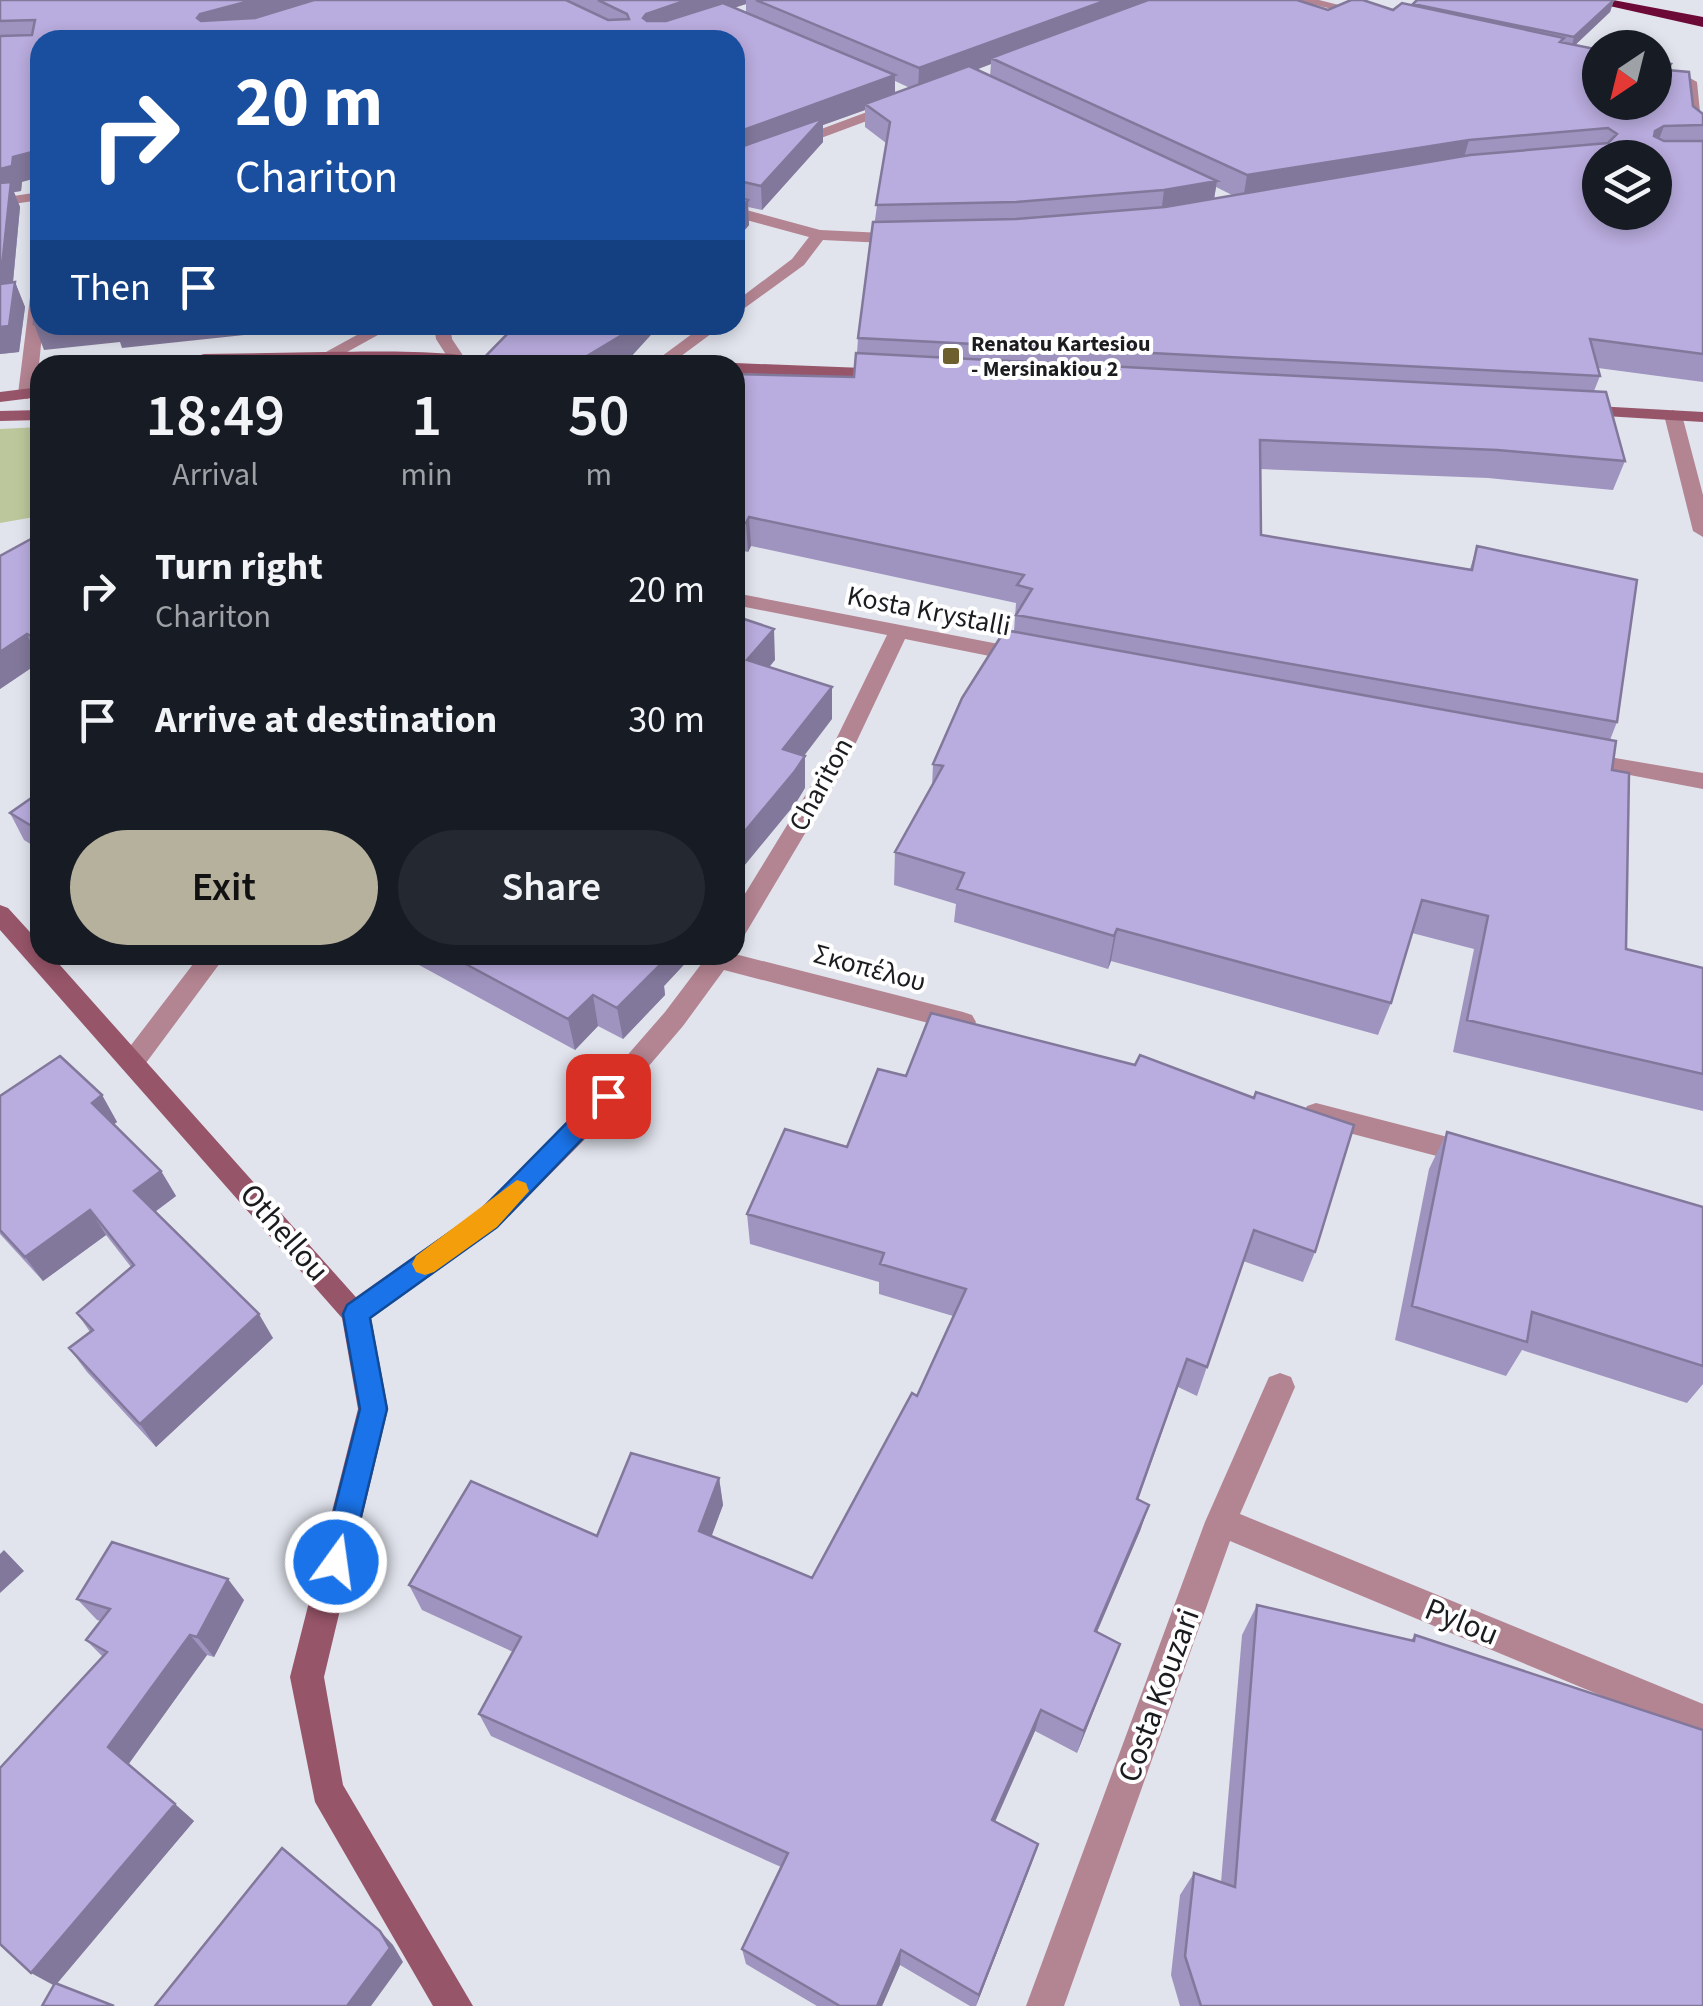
<!DOCTYPE html>
<html lang="en">
<head>
<meta charset="utf-8">
<style>
  :root { --surface:#171b24; --page:#242831; --text:#f1f3f6; --muted:#9ea1a6; --accent:#b6b19c }
  body { margin:0; font-family:"Source Sans 3",sans-serif; background:var(--page); color:var(--text); height:100vh; display:flex; flex-direction:column; font-size:38px; white-space:nowrap }
  * { box-sizing:border-box; margin:0 }
  p { font-size:32px; color:var(--muted) }
  .icon { flex:none; width:55px; height:55px; fill:none; stroke:currentColor; stroke-width:2; stroke-linecap:round; stroke-linejoin:round }
  .map { position:relative; flex:1; overflow:hidden }
  .side { position:absolute; left:30px; top:355px; width:715px; height:610px; display:flex; flex-direction:column; background:var(--surface); border-radius:30px; box-shadow:0 5px 15px #0003 }
  .side>* { flex:none }
  .top-card { position:absolute; left:30px; top:30px; width:715px; height:305px; border-radius:30px; box-shadow:0 5px 15px #0003; background:#1a4fa0; color:#fff; overflow:hidden }
  .needle { width:65px; rotate:215deg }
  .tools { position:absolute; left:1582px; top:30px; display:grid; gap:20px }
  .tools a { display:grid; place-items:center; width:90px; height:90px; border-radius:50%; background:var(--surface); box-shadow:0 5px 15px #0003; font-size:50px }
  .pin { position:absolute; display:grid; place-items:center; width:85px; height:85px; color:#fff; margin:-42px; border-radius:20px; box-shadow:0 5px 15px #0006 }
  .me { position:absolute; width:110px; margin:-55px; rotate:14deg; stroke-linejoin:round; filter:drop-shadow(0 0 8px #0008) }
  .turn { display:flex; align-items:center; gap:35px; height:210px; padding:0 40px; font-size:45px }
  .turn .icon { width:130px; height:130px; stroke-width:2.5 }
  .turn b { display:block; font-size:70px; line-height:85px }
  .then { display:flex; align-items:center; height:95px; padding:0 40px; background:#0003; gap:20px; font-size:38px }
  .eta { display:flex; justify-content:space-evenly; align-items:center; height:170px; text-align:center }
  .eta b { font-size:60px; font-weight:600; line-height:70px }
  .button { display:flex; gap:20px; margin-top:auto; padding:20px 40px }
  .button a { flex:1; height:115px; border-radius:60px; background:var(--accent); color:#111; font-size:40px; font-weight:600; line-height:115px; text-align:center }
  .button a+a { background:var(--page); color:var(--text) }
  ul { padding:0; list-style:none }
  li { display:flex; align-items:center; gap:30px; height:130px; padding:0 40px }
  li div { flex:1 }
  li b { display:block; font-size:38px }
  li em { font-style:normal }
  .map>svg:first-child { display:block }
  .green { fill:#bcc79b }
  .lines { fill:none; stroke-linecap:round; stroke-linejoin:round }
  .street { fill:#b38491; fill-rule:evenodd }
  .secondary { fill:#975569; fill-rule:evenodd }
  .highway { fill:#6c0936; fill-rule:evenodd }
  .wall { fill:#9f94bf; fill-rule:evenodd }
  .shaded-wall { fill:#82789b }
  .building { fill:#b9acde; stroke:#82789b; stroke-width:2.5; fill-rule:evenodd }
  .route { fill:#1a73e8; stroke:#114b97; stroke-width:2.5 }
  .slow { fill:#f59e0b }
  .poi-dot { fill:#6e602e; stroke:#fff; stroke-width:4 }
  .labels { text-anchor:middle; stroke-width:8; stroke-linejoin:round; paint-order:stroke }
  .far-poi-label { font-size:22px; font-weight:bold; fill:#1b1c1f; stroke:#fff; text-anchor:start }
  .street-label { font-size:28px; fill:#1b1c1f; stroke:#fff }
  .near-street-label { font-size:32px; fill:#1b1c1f; stroke:#fff }
</style>
</head>
<body>
<div class="map">
<svg width="1703" height="2006" viewBox="0 0 1703 2006">
  <rect width="100%" height="100%" fill="#e1e4ed"/>
  <path class="green" d="M40 427V516L0 523V429Z"/>
  <g class="lines">
    <path class="street" d="M1295 0H1319L1371 13 1365 17Z
      M1690 78 1697 82 1703 142 1688 130 1683 82Z
      M894 102 901 106 899 109 735 170V161Z
      M40 192V200L0 206V198Z
      M735 207 820 230 905 234 913 239 905 244 823 240 804 265 735 315V302L792 259 809 237 735 217Z
      M40 276V325H43L36 394 27 399 18 394 32 281Z
      M375 325H396L329 362 315 358Z
      M434 325H450L452 339 466 360 464 364H452L436 339Z
      M704 325H723L669 365H650Z
      M1673 410 1682 415 1703 495V537L1693 531 1664 415Z
      M735 593 1024 649 1034 656 1024 663 905 639 844 768 744 936 735 939V910L822 768 887 635 735 605Z
      M1580 752 1703 773V789L1572 764 1569 759 1572 754Z
      M735 954 963 1012 972 1015 976 1022 972 1029 963 1032 724 970 683 1026 595 1129 498 1227 366 1322 356 1326 346 1322 342 1313 346 1304 478 1211 577 1113 665 1012 708 955Z
      M200 955H226L143 1067H125L121 1060 125 1053Z
      M1316 1103 1471 1143 1481 1146 1484 1154 1481 1162 1471 1165 1307 1122 1303 1114 1307 1106Z
      M1280 1373 1291 1377 1295 1387 1240 1514 1703 1704V1738L1230 1541 1064 2006H1026L1205 1522 1269 1377Z"/>
    <path class="secondary" d="M324 352C358 352 476 348 499 365H166L204 354Z
      M735 363 889 369 898 374 889 379 735 373V365H729Z
      M40 387V397L0 402V392Z
      M1578 405 1703 412V422L1572 414V406Z
      M40 410V420L0 421V411Z
      M0 905 8 908 40 943V955H51L370 1313 388 1409 324 1677 343 1785 473 2006H433L315 1802 290 1677 358 1409 342 1318 0 930Z"/>
    <path class="highway" d="M1583 0H1613L1703 17V27Z"/>
  </g>
  <path class="wall" d="M0 0H1297L1328 10H1393L1412 6 1413 4 1614 0 1610 12 1575 45 1669 70 1693 106 1703 114V382L1598 368 1600 376 1594 391 1625 461 1613 490 1488 478 1260 469 1261 535 1470 569 1477 546 1617 722 1610 740 1626 949 1703 968V1111L1453 1052 1474 949 1412 933 1391 1003 1378 1035 1111 961 1108 969 954 922 956 904 894 885 895 852 932 787 933 764 1014 631 1016 603 751 546 748 552 735 549V374L854 377 857 353 858 338 886 143 865 127V110L823 125V142L762 210 748 207 749 225 735 241V40H40L21 191 14 192 20 207 13 282H15L25 307 19 352 0 354ZM746 4V13L733 8ZM991 64 990 76 976 70ZM895 81 910 88 895 93ZM1216 187 1232 195 1214 199Z
    M40 534V662L0 689Z
    M40 792V850L24 840 10 813Z
    M120 955H150L141 964Z
    M407 955H693L664 986 665 995 623 1039 598 1026 575 1050 408 959Z
    M878 1069 1315 1252 1303 1282 1243 1261 1197 1396 1178 1387 1138 1500 1149 1505 1140 1531 1097 1632 1120 1644 1077 1753 1035 1731 995 1822 1032 1862 976 2006H970L900 1965 882 2006H817L746 1964 742 1949 781 1867 491 1736 479 1714 513 1652 422 1610 409 1585 597 1536 719 1478 723 1505 711 1536 812 1578 917 1396 953 1316 879 1294V1282L750 1244 747 1214 847 1147Z
    M102 1095 117 1122 114 1124 161 1171 176 1196 155 1212 273 1338 156 1447 87 1372 69 1348 90 1332 77 1313 131 1267 106 1235 43 1281 0 1234V1096Z
    M1447 1132 1703 1207V1384L1687 1403 1522 1350 1506 1376 1395 1340 1429 1169Z
    M77 1599 244 1600 214 1657 207 1655 128 1764 194 1821 54 1985 103 1657 86 1640 101 1621 97 1620Z
    M1257 1605 1411 1640 1415 1635 1703 2006H1180L1171 1975 1180 1895 1194 1873 1221 1882 1242 1635Z"/>
  <path class="shaded-wall" d="M253 0H346L203 40 197 18 200 14Z
    M687 0H746V4L648 36 643 18 646 14Z
    M1107 0H1166L991 58V64L918 91 919 68Z
    M1614 0 1610 12 1571 49 1574 37Z
    M895 75V99L865 104V110L823 125V142L762 210 761 186 735 158V133Z
    M1664 126 1655 150 1646 155 1655 131Z
    M1469 140 1462 164 1243 200 1247 175Z
    M40 150V177L22 182 21 191 14 192 20 207 12 292 0 294V169L13 157Z
    M1217 181 1213 205 1161 214 1164 190Z
    M748 200 749 225 735 241V214Z
    M15 282 25 307 19 352 0 354V327Z
    M40 323V325H298L290 330 122 348 120 342 44 350 34 324Z
    M634 325H660L630 358 619 365H572Z
    M749 517 751 546 748 552 746 523Z
    M774 629 775 660 749 692 747 660Z
    M27 634 40 662 0 689V652Z
    M832 687V719L785 781 783 749Z
    M805 756V788L796 803 735 877V843Z
    M1117 929 1111 961 1108 969 1114 936Z
    M137 955H150L141 964Z
    M660 955H693L664 986 665 995 623 1039 617 1008Z
    M593 995 598 1026 575 1050 568 1019Z
    M102 1095 117 1122 107 1129 92 1103Z
    M161 1171 176 1196 149 1216 134 1191Z
    M90 1210 106 1235 43 1281 25 1257Z
    M259 1314 273 1338 156 1447 140 1424Z
    M719 1478 723 1505 704 1557 699 1531Z
    M1149 1505 1140 1531 1087 1655 1095 1631Z
    M4 1550 24 1571 0 1593V1554Z
    M228 1579 244 1600 214 1657 197 1637Z
    M190 1635 207 1655 128 1765 108 1747Z
    M1120 1644 1111 1667 1077 1753 1084 1731Z
    M1041 1710 1035 1731 987 1839 992 1820Z
    M175 1804 194 1821 55 1986 31 1973Z
    M1038 1844 1032 1862 976 2006 979 1995Z
    M380 1931 393 1945 403 1962 371 2006H347Z
    M901 1950 900 1965 882 2006H877Z"/>
  <path class="building" d="M0 0H253L200 14 197 18 201 21 255 18 314 0H566L608 20 629 19 627 14 598 0H687L646 14 643 18 647 21H666L723 3 895 75 735 133V40H40V150L13 157 12 166 0 169V36L32 35 35 20 0 21Z
    M756 0H1107L919 68Z
    M1148 0H1297L1328 10 1351 0H1363L1393 10 1402 3 1564 38 1560 42 1600 50V102H1655V61L1671 64 1667 70 1689 72 1693 106 1703 114V125L1664 126 1655 131 1654 136 1664 141H1703V354L1590 339 1600 376 858 338 873 222 1016 219 1165 207 1470 155 1608 143 1617 134 1608 128 1469 140 1247 175 991 58ZM1600 158H1655V212H1600Z
    M1417 0H1614L1574 37 1413 4Z
    M969 66 1217 181 1164 190 1016 202 876 205 890 122 865 104Z
    M823 118 761 186 735 180V149Z
    M11 182 2 266 0 267V183Z
    M735 196 748 200 735 214Z
    M34 264H40V323L34 324Z
    M15 282 9 326 0 327V284Z
    M516 325H634L627 332 572 365H477Z
    M856 353 1606 392 1625 461 1497 450 1260 440 1261 535 1472 570 1477 546 1637 580 1617 722 1016 615 1032 589 1017 585 1024 575 749 517 746 523 735 520V374L854 377Z
    M40 534V641L27 634 0 652V556Z
    M735 616 774 629 747 660 832 687 783 749 805 756 795 771 735 843Z
    M1005 630 1616 741 1612 770 1629 773 1626 949 1703 968V1074L1467 1020 1488 916 1422 900 1391 1003 1117 929 1114 936 957 889 964 873 895 852 943 766 933 764 962 698Z
    M40 792V831L10 813Z
    M449 955H660L654 960 661 964 617 1008 593 995 568 1019Z
    M931 1013 1135 1065 1140 1055 1254 1098 1256 1092 1354 1125 1315 1252 1254 1230 1207 1367 1187 1359 1137 1499 1149 1505 1095 1631 1120 1644 1084 1731 1041 1710 992 1820 1038 1844 979 1995 901 1950 877 2006H840L742 1949 788 1853 479 1714 521 1637 409 1585 471 1481 597 1536 631 1453 719 1478 699 1531 812 1578 912 1393 917 1396 966 1289 880 1264 884 1253 747 1214 785 1129 847 1147 878 1069 906 1076Z
    M60 1056 102 1095 92 1103 161 1171 134 1191 259 1314 140 1424 69 1348 93 1330 77 1313 134 1265 90 1210 25 1257 0 1230V1096Z
    M1447 1132 1703 1207V1366L1532 1312 1527 1342 1412 1306Z
    M112 1542 228 1579 197 1637 190 1635 108 1747 175 1804 31 1973 0 1944V1768L107 1652 86 1640 110 1609 77 1599Z
    M1257 1605 1414 1641 1415 1635 1703 1730V2006H1201L1185 1956 1194 1873 1235 1887Z
    M282 1848 380 1931 390 1948 347 2006H155Z
    M55 1983 114 2006H42Z"/>
  <path class="route" d="M608 1086 617 1089 620 1096 617 1103 497 1227 370 1318 387 1409 350 1562 346 1572 336 1576 325 1572 321 1562 360 1409 343 1314 347 1305 480 1211 600 1089Z"/>
  <path class="slow" d="M517 1180 526 1183 529 1191 497 1227 434 1272 425 1275 416 1272 412 1264 416 1256Z"/>
  <rect class="poi-dot" x="941" y="346" width="20" height="20" rx="5"/>
  <g class="labels">
    <g class="far-poi-label">
      <text x="971" y="351">Renatou Kartesiou<tspan x="971" dy="25">- Mersinakiou 2</tspan></text>
    </g>
    <g class="street-label">
      <text transform="translate(929 610) rotate(11)" y="10">Kosta Krystalli</text>
      <text transform="translate(820 784) rotate(-61)" y="10">Chariton</text>
      <text transform="translate(870 967) rotate(15)" y="10">Σκοπέλου</text>
    </g>
    <g class="near-street-label">
      <text transform="translate(285 1232) rotate(49)" y="11">Othellou</text>
      <text transform="translate(1462 1621) rotate(22)" y="11">Pylou</text>
      <text transform="translate(1158 1695) rotate(-70)" y="11">Costa Kouzari</text>
    </g>
  </g>
</svg>
<div class="tools">
<a><svg class="needle" viewBox="-14 -14 28 28"><path d="M0-13l5 13h-10z" fill="#e53935"/><path d="M0 13l5-13h-10z" fill="#9ea1a6"/></svg></a>
<a><svg class="icon" aria-label="layers" viewBox="0 0 24 24"><path d="M12 4l9 5-9 5-9-5zM3 14l9 5 9-5"/></svg></a>
</div>
<div class="pin" style="left:608px;top:1096px;background:#d93025"><svg class="icon" aria-label="arrive" viewBox="0 0 24 24"><path d="M6 21V4h12l-3 4 3 4H6"/></svg></div>
<svg class="me" style="left:336px;top:1562px" viewBox="-20 -20 40 40"><circle r="17" fill="#1a73e8" stroke="#fff" stroke-width="3"/><path d="M0-11L8 9 0 5-8 9z" fill="#fff"/></svg>
<div class="top-card">
<div class="turn"><svg class="icon" aria-label="right" viewBox="0 0 24 24"><path d="M7 20v-9h11M14 6l5 5-5 5"/></svg><div><b>20 m</b>Chariton</div></div>
<div class="then">Then<svg class="icon" aria-label="arrive" viewBox="0 0 24 24"><path d="M6 21V4h12l-3 4 3 4H6"/></svg></div>
</div>
<section class="side">
<div class="eta">
<div><b>18:49</b><p>Arrival</p></div>
<div><b>1</b><p>min</p></div>
<div><b>50</b><p>m</p></div>
</div>
<ul>
<li><svg class="icon" aria-label="right" viewBox="0 0 24 24"><path d="M7 20v-9h11M14 6l5 5-5 5"/></svg><div><b>Turn right</b><p>Chariton</p></div><em>20 m</em></li>
<li><svg class="icon" aria-label="arrive" viewBox="0 0 24 24"><path d="M6 21V4h12l-3 4 3 4H6"/></svg><div><b>Arrive at destination</b></div><em>30 m</em></li>
</ul>
<div class="button"><a>Exit</a><a>Share</a></div>
</section>
</div>
</body>
</html>
